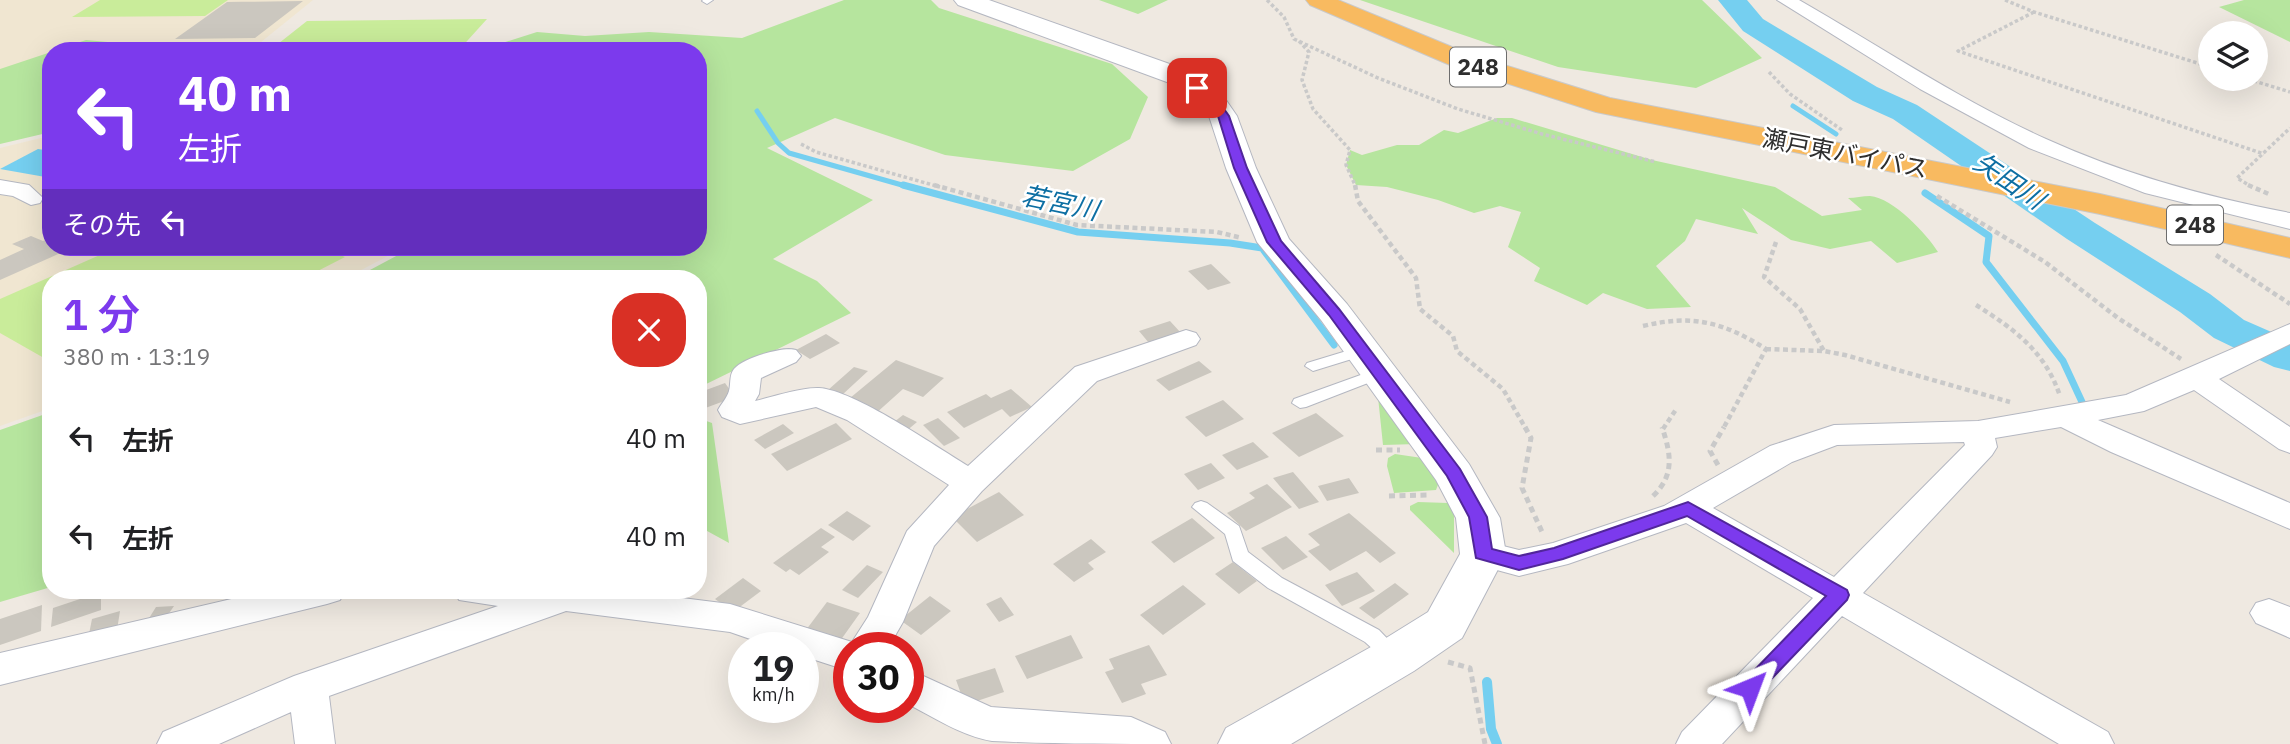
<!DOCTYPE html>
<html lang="ja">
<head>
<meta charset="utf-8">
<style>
  :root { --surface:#fff; --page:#f2f2f2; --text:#202124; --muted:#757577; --accent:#7c3aed }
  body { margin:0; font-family:"IBM Plex Sans","Noto Sans JP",sans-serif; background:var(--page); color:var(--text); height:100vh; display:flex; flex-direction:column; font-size:26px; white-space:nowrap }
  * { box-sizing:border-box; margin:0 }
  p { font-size:23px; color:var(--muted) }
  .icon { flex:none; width:38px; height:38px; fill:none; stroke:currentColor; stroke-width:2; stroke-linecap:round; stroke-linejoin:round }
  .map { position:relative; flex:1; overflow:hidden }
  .details { position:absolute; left:42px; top:270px; width:665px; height:329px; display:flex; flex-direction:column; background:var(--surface); border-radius:28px; box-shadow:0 7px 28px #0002 }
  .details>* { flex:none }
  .hud { position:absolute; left:42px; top:42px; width:665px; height:214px; border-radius:28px; box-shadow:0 7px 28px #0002; background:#7c3aed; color:#fff; overflow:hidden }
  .buttons { position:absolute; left:2198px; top:21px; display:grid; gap:14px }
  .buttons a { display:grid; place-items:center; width:70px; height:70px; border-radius:50%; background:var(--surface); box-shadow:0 7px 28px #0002; font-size:35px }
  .speed { position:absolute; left:728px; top:632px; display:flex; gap:14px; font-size:35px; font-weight:700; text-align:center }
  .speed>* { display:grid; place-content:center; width:91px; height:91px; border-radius:50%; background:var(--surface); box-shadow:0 7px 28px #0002; line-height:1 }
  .speed small { font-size:18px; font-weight:400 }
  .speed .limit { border:10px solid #d22; background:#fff; color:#111 }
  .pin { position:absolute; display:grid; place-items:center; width:60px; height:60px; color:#fff; margin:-30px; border-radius:14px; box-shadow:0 4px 10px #0006 }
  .me { position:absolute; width:77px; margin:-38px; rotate:44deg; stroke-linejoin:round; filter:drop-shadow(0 0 5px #0008) }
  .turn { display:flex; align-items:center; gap:24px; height:147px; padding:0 21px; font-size:32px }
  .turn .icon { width:91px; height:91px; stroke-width:2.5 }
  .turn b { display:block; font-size:49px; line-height:60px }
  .then { display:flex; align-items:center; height:66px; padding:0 21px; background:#0003; gap:14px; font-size:26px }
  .round { display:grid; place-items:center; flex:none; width:74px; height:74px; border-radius:28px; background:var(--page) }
  .headline { display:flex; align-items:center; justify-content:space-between; height:119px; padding:0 21px }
  h1 { font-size:42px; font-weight:600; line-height:52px; color:var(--accent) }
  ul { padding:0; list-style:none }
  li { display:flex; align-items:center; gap:21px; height:98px; padding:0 21px }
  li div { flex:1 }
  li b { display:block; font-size:26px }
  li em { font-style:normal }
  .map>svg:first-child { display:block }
  .education { fill:#f0e6d1 }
  .green { fill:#b6e59e }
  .pitch { fill:#c9ec9a }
  .water { fill:#75cff0 }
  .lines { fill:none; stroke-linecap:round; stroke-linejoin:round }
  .stream-far2 { stroke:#75cff0; stroke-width:5 }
  .stream-far1 { stroke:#75cff0; stroke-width:7 }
  .stream { stroke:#75cff0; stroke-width:10 }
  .river { fill:#75cff0; fill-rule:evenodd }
  .building { fill:#cbc7bf }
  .service-casing { stroke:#b4b7c1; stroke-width:2 }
  .minor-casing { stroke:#b4b7c1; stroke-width:2 }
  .tertiary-casing { stroke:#b4b7c1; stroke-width:2 }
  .trunk-casing { stroke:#c9c9c9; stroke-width:2 }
  .path-far2 { stroke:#c9c9c9; stroke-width:3.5; stroke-dasharray:3.5 2.5; stroke-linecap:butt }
  .path-far1 { stroke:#c9c9c9; stroke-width:4.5; stroke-dasharray:5 3.5; stroke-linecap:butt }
  .path { stroke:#c9c9c9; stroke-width:5; stroke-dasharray:6 4.5; stroke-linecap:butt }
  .service { fill:#fff; fill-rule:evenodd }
  .minor { fill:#fff; fill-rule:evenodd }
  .tertiary { fill:#fff; fill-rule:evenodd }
  .trunk { fill:#f8ba60; fill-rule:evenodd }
  .route { fill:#7c3aed; stroke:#51269a; stroke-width:2 }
  .labels { text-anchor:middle; stroke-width:5; stroke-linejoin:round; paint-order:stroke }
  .shield { fill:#fff; stroke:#6d6d6d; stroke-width:2 }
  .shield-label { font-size:23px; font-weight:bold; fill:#2e2e2e }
  .street-label { font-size:24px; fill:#2e2e2e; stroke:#fff }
  .water-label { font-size:26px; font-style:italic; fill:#0d6fa3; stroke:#fff }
</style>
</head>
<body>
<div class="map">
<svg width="2290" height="744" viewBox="0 0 2290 744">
  <rect width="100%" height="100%" fill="#efe9e1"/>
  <path class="education" d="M0 0H313L250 51H51V121L0 133Z
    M45 137H51V247H405L346 278H51V408L0 426V148Z"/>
  <path class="green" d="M844 0H931L939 8 1112 64 1148 97 1130 139 1073 171 945 155 835 118 767 148 873 200 773 259 817 281 851 313 698 388V278H355L413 247H698V51H485L490 47 537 32 585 36 649 32 742 38Z
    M1099 0H1168L1138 14Z
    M1360 0H1702L1762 58 1696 88 1558 67Z
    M2244 0H2290V42L2219 7Z
    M86 40 151 46 144 51H53Z
    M51 52V132L0 144V69Z
    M1497 118H1512L1652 160 1775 187 1822 216 1862 210 1848 198C1855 198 1863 196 1870 196 1893 198 1927 234 1938 252L1897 263 1871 241 1830 249 1791 240 1742 208 1758 234 1696 219 1685 241 1656 266 1691 307 1647 309 1603 293 1587 305 1534 281 1540 268 1508 247 1521 212 1500 206 1474 213 1438 200 1387 187 1356 185 1346 165 1350 150 1362 155 1397 145H1419L1444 130 1458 133Z
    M1378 397 1418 444 1383 445Z
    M51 412V587L0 602V430Z
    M698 418 712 423 729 543 698 526Z
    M1395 454 1422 458 1439 482 1436 490 1394 493 1387 466 1388 458Z
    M1418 502 1448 503 1454 511V553L1410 510V506Z"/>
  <path class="pitch" d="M100 0H228L205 16 72 17Z
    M487 19 458 51H269L307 21Z
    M118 247H321L345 257 304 278H51V362L0 333V299Z"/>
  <path class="water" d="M38 149 51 151V178L0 169Z"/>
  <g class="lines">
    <path class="stream-far2" d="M1793 106 1836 134
      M757 111 778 143 789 153 909 187"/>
    <path class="stream-far1" d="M903 185 1078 232 1230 243 1262 248 1334 345
      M1925 193 1989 236 1986 262 2063 361 2082 402"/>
    <path class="stream" d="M1487 682 1491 729 1497 744"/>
    <path class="river" d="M1718 0H1747L1763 19 1877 87 1917 105 2095 223 2210 294 2244 320 2290 340V371L2274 367 2214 338 2180 312 2067 239 1893 119 1853 101 1743 31Z"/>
  </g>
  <path class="building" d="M303 1 255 38 175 39 227 2Z
    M31 236 43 241 51 237V247H74L0 280V260L24 249 12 244Z
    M1211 264 1231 283 1208 290 1188 271Z
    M1170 321 1181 333 1149 343 1139 331Z
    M826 334 840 343 810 359 796 350Z
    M896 360 944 378 923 397 903 389 874 415 844 403Z
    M1199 361 1212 372 1169 391 1156 380Z
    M854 367 868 371 842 395 828 390Z
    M725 383 735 397 700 410 698 393Z
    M1011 389 1032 407 1010 417 1002 409 964 428 947 412 986 394 991 398Z
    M1223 400 1244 419 1206 437 1185 417Z
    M1316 413 1344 436 1299 457 1272 433Z
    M903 415 917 422 904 433 889 426Z
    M938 418 960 438 944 446 923 425Z
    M836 423 852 439 787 471 771 454Z
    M783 424 794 433 765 449 754 440Z
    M1253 442 1269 457 1237 470 1222 455Z
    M1211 463 1225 478 1198 490 1184 474Z
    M1293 472 1319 502 1299 509 1273 478Z
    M1349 478 1359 493 1327 501 1318 486Z
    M1267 484 1292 507 1246 531 1227 513 1255 498 1249 493Z
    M999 492 1024 515 977 542 952 517Z
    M847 511 871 526 853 541 828 525Z
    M1349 513 1396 553 1380 563 1366 551 1330 571 1308 551 1320 545 1308 534Z
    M1192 518 1215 538 1174 563 1151 542Z
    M821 528 835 537 821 547 829 552 799 575 790 569 786 572 773 563Z
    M1286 536 1308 557 1283 570 1261 548Z
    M1091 539 1106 552 1088 563 1094 569 1074 582 1053 564Z
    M1233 562 1257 581 1239 594 1215 574Z
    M867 565 883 572 858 598 842 590Z
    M1357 572 1375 591 1342 606 1325 585Z
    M743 578 761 591 733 612 715 599Z
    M1395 583 1409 594 1374 619 1359 608Z
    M1183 585 1206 604 1163 635 1140 615Z
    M224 590H258L226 602Z
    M101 592V610L51 627 53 608Z
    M930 596 951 611 921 635 900 620Z
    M1001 597 1014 615 999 622 986 604Z
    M827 602 860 613 840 641 806 630Z
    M42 605 41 631 0 645V619Z
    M174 606 163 622 146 623 156 607Z
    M120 611 117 630 88 639 92 619Z
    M1071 635 1083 658 1027 679 1015 656Z
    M1149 645 1167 675 1141 684 1146 694 1122 703 1105 672 1114 669 1109 659Z
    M995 668 1004 692 965 705 956 680Z"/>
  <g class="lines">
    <g class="service-casing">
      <path id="service" d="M713 0 707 4 702 1 703 0Z
        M1363 346 1371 351 1368 354 1313 371 1305 366 1307 363Z
        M1380 368 1388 373 1386 376 1306 407 1300 408 1292 403 1294 399Z
        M1201 501 1207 503 1239 526 1248 552 1282 578 1379 630 1403 655 1400 661 1393 663 1386 661 1365 642 1268 588 1233 561 1225 534 1192 507 1195 503Z"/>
    </g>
    <g class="minor-casing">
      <path id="minor" d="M1777 0H1799C1881 47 1960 100 2046 139 2123 174 2206 197 2290 213V229L2145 193 2029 148 1920 89Z
        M0 180 29 185 43 198 40 203 31 205 13 196 0 194Z
        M2290 324V344L2219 379 2290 427V453L2279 449 2194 390 2144 411 2098 420 2290 503V529L2111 452 2061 427 1995 438 1997 447 1992 455 1863 593 2108 732 2114 744H2059L1842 616 1722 744H1676L1682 732 1813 598 1686 523 1568 564 1519 576 1471 563 1465 554 1471 545 1483 541 1519 550 1553 543 1664 506 1770 446 1834 425 1978 421 2126 395ZM1964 442 1965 445 1834 577 1713 508 1792 462 1837 445Z
        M1186 330 1196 333 1200 339 1196 345 1097 381 982 491 934 546 903 622 888 648H849V671L803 656V648H776L730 632 566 611 329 696 335 744H295L291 712 219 744H157L163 732 294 676 498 606 459 600 454 590H618L730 604 852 642 868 617 907 531 949 485 847 420 816 407 740 424 722 417 718 410C721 404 727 398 729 391 731 384 729 375 734 369 743 358 783 346 796 350L801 356 796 362 761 378 759 394 755 401C772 397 802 387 819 388 854 390 935 446 968 466L1075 367Z
        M270 590H345L340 600 327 604 0 685V653Z
        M2269 599 2290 607V638L2256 623 2250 613 2256 603Z
        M908 669 991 707 1131 717 1165 732 1171 744C1114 744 1049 744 992 741 962 736 935 718 908 704Z"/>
    </g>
    <g class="tertiary-casing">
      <path id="tertiary" d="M954 0H989L1195 73 1219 90 1237 116 1256 168 1289 239 1347 304 1469 464 1500 518 1506 554 1462 638 1414 671 1291 744H1218L1226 728 1378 643 1428 612 1460 554 1456 518 1436 480 1321 320 1257 242 1226 168 1209 116 1199 102 1175 85 958 5Z"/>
    </g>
    <g class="trunk-casing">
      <path id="trunk" d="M1306 0H1338L1469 54 1610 98 2100 194 2290 238V258L2100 214 1596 112 1450 65 1310 5Z"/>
    </g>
    <path class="path-far2" d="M1267 0 1284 17 1294 39 1378 78 1458 109 1542 134 1656 162
      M2005 0 2034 12 2210 67
      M2034 12 1958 51 2264 154
      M1299 41 1309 52 1302 80 1313 109 1350 150 1346 165 1356 187
      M1769 72 1790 94 1842 130
      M2248 79 2290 92
      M801 144 816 152 940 187
      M2252 187 2237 178 2290 128"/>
    <path class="path-far1" d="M934 185 1077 225 1217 232 1242 238
      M1355 185 1358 201 1416 278 1420 309 1453 336 1457 351 1503 389 1526 429
      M2248 185 2271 195
      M1937 196 2045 262 2118 318 2181 359
      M1776 242 1764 277 1800 309 1824 351
      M2216 255 2290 304
      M1976 305C2014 329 2045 351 2060 396
      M1643 326C1693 314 1723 322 1766 349L1723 429
      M1766 349 1824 351 1845 355 2010 402
      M1663 429 1677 408"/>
    <path class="path" d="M1525 427 1531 438 1522 488 1543 534
      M1376 450H1400
      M1718 465 1710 451 1724 427
      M1389 496 1430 495
      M1653 496C1675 475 1671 454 1662 427
      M1448 662 1470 668 1485 744"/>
    <use href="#service" class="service"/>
    <use href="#minor" class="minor"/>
    <use href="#tertiary" class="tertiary"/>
    <use href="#trunk" class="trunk"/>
  </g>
  <path class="route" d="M1193 85H1201L1213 94 1229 116 1247 168 1281 241 1339 309 1460 469 1487 517 1492 549 1519 556 1554 548 1688 502 1847 590 1849 595 1847 600 1757 694 1750 697 1743 694 1739 688 1743 682 1826 596 1687 516 1563 559 1519 570 1476 558 1469 517 1447 476 1329 315 1267 242 1234 168 1218 116 1205 99 1193 90Z"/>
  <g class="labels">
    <g class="shield">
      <rect x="1450" y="47.5" width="56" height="39" rx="5"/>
      <rect x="2167" y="205.5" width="56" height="39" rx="5"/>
    </g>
    <g class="shield-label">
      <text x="1478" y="75">248</text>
      <text x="2195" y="233">248</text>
    </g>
    <g class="street-label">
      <text transform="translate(1845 154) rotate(11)" y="8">瀬戸東バイパス</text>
    </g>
    <g class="water-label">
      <text transform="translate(2009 181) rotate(34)" y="9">矢田川</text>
      <text transform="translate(1060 203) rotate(12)" y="9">若宮川</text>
    </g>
  </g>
</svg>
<div class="buttons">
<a><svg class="icon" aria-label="layers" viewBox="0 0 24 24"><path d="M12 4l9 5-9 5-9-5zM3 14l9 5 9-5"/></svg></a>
</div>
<div class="speed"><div>19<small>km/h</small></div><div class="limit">30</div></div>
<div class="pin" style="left:1197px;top:88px;background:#d93025"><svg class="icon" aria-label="arrive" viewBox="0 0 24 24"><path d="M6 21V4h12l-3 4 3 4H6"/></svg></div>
<svg class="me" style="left:1750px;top:688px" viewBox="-20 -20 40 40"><path d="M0-17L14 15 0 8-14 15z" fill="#7c3aed" stroke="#fff" stroke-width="4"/></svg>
<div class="hud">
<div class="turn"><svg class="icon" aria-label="left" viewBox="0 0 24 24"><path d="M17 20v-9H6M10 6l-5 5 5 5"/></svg><div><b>40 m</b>左折</div></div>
<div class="then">その先<svg class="icon" aria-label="left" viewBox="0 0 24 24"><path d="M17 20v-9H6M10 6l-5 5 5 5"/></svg></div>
</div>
<section class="details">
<div class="headline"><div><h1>1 分</h1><p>380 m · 13:19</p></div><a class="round" style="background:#d93025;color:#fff"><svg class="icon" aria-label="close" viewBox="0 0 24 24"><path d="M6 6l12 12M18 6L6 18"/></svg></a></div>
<ul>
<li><svg class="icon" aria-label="left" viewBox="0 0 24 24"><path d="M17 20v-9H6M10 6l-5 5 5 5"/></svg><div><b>左折</b></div><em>40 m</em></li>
<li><svg class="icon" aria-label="left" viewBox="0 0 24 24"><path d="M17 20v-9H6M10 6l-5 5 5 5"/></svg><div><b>左折</b></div><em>40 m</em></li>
</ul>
</section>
</div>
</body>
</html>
